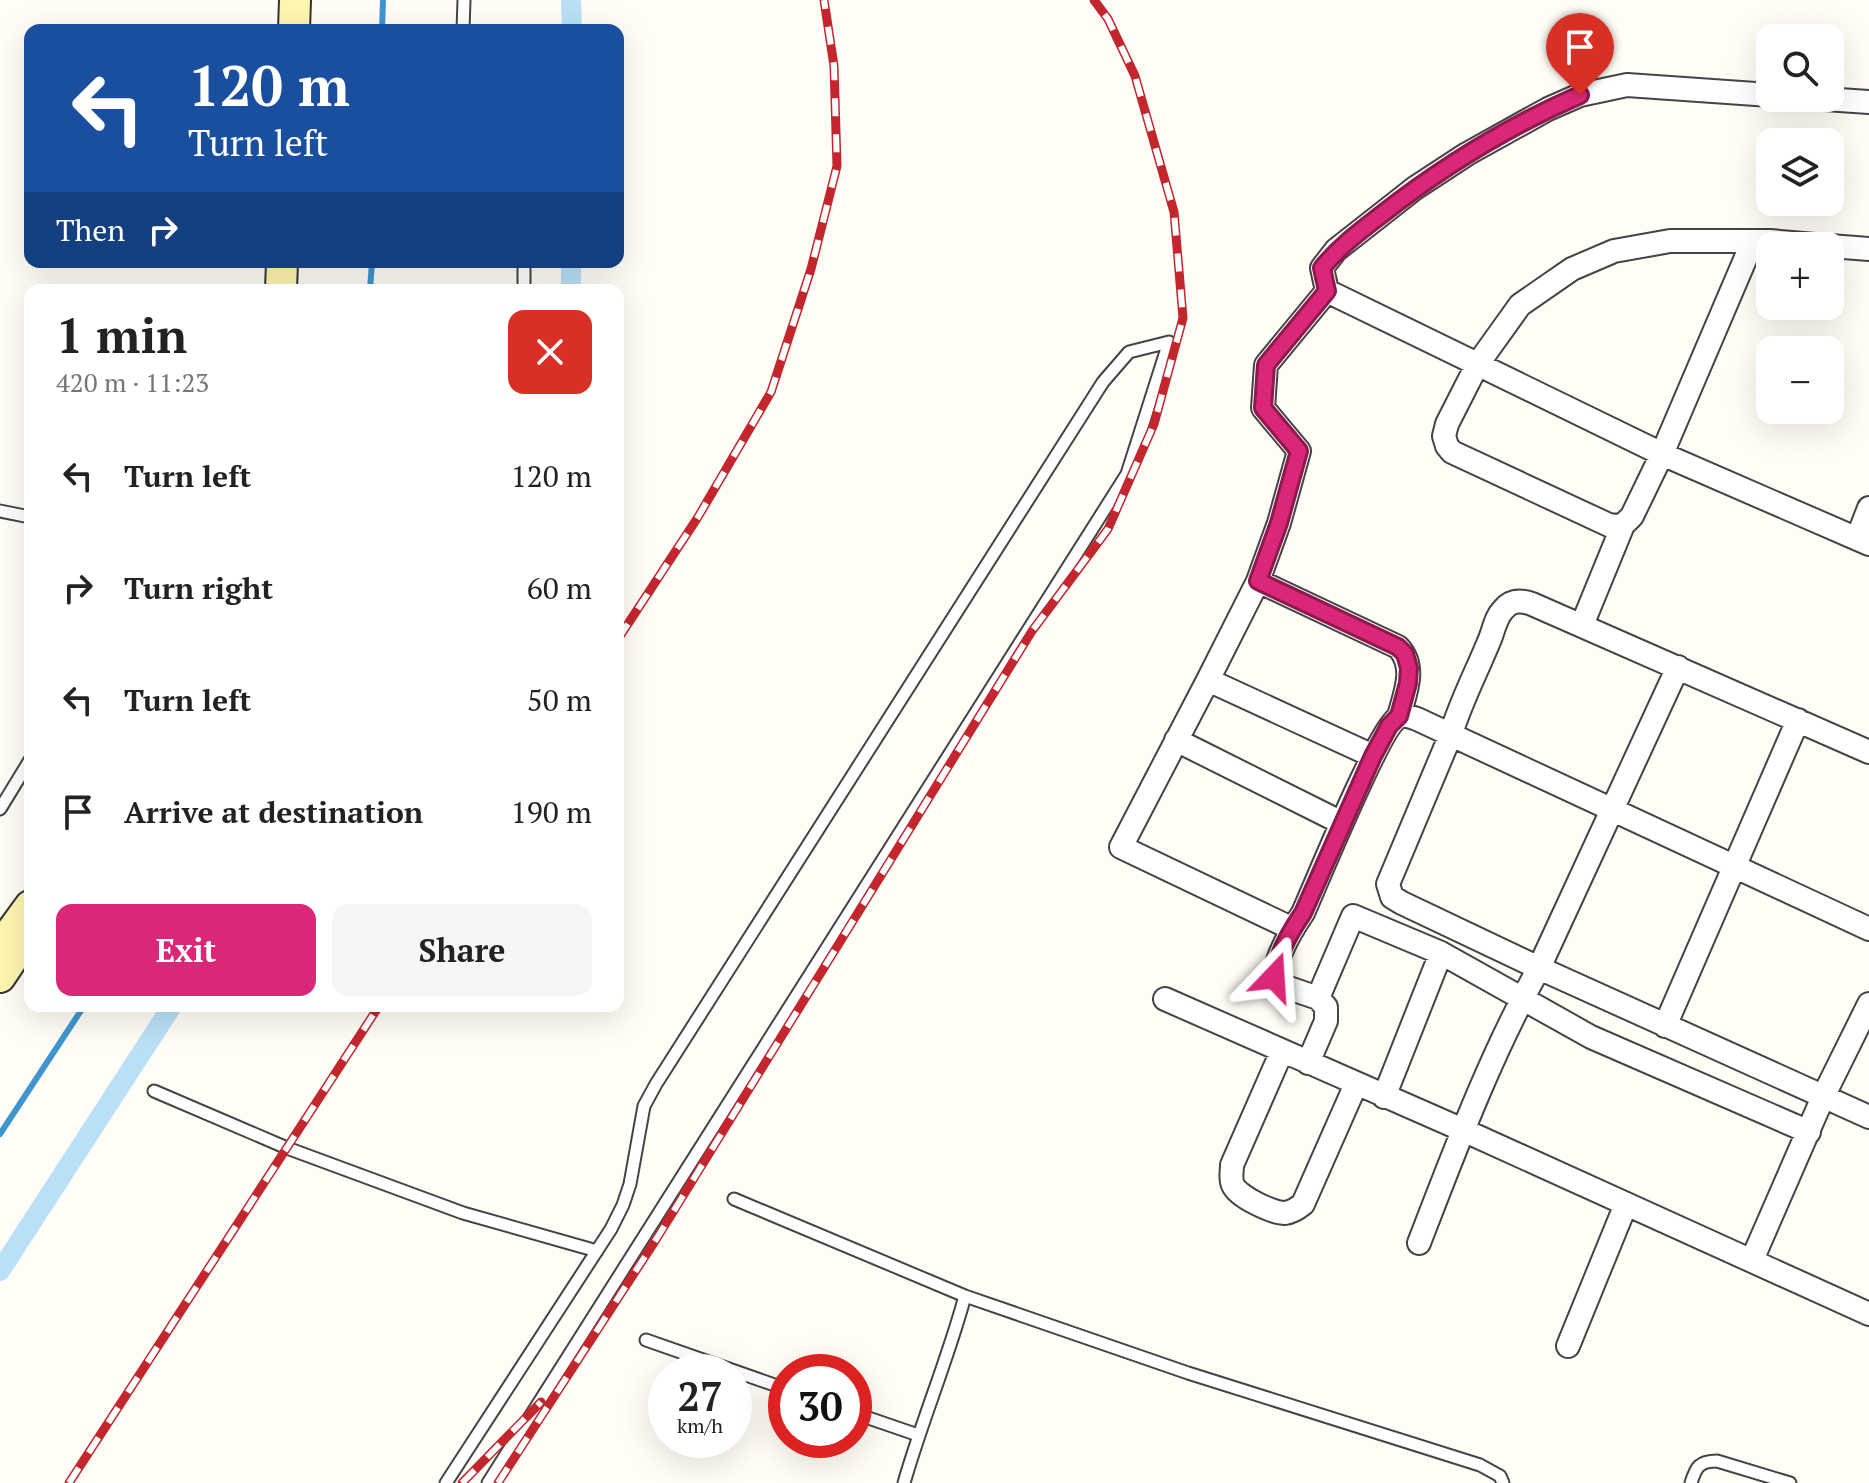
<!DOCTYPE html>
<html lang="en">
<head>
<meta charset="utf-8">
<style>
  :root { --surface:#fff; --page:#f6f6f6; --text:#222; --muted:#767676; --accent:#db2777 }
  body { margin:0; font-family:"PT Serif",serif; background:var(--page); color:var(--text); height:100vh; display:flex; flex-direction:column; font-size:30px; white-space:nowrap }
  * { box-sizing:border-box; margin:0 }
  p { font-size:26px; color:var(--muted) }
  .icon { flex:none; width:44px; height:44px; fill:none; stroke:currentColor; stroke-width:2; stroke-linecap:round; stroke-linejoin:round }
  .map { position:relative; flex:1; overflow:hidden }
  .drawer { position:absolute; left:24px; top:284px; width:600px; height:728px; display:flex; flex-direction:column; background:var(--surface); border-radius:16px; box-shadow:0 8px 32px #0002 }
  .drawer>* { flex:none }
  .guide { position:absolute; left:24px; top:24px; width:600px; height:244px; border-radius:16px; box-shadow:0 8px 32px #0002; background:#1a4fa0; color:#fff; overflow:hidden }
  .fabs { position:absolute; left:1756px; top:24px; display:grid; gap:16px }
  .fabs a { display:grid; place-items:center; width:88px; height:88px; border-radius:16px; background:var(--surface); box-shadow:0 8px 32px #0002; font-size:40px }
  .speed { position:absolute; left:648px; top:1354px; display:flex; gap:16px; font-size:40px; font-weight:700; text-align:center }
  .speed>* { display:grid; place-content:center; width:104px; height:104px; border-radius:50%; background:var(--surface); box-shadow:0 8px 32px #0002; line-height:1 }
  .speed small { font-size:20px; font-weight:400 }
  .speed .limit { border:12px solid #d22; background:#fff; color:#111 }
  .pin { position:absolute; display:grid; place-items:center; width:68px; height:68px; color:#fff; margin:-82px -34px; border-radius:50% 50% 50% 0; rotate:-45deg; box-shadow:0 0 8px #0007 }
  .pin .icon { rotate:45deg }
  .me { position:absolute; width:88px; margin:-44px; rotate:20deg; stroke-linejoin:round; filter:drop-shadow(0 0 6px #0008) }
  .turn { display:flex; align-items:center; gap:28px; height:168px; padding:0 32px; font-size:36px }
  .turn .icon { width:104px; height:104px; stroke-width:2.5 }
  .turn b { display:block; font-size:56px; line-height:68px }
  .then { display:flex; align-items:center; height:76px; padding:0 32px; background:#0003; gap:16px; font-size:30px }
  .round { display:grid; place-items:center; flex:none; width:84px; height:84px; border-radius:16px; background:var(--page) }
  .overview { display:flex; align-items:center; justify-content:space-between; height:136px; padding:0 32px }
  h1 { font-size:48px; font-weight:600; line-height:60px }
  .action { display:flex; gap:16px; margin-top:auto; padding:16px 32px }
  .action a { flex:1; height:92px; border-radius:16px; background:var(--accent); color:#fff; font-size:32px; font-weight:600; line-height:92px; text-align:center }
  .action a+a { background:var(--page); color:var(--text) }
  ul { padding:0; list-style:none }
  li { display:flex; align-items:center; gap:24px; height:112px; padding:0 32px }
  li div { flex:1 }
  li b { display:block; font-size:30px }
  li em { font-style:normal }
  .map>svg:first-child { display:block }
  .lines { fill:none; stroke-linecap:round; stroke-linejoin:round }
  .stream { stroke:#3f96cf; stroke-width:6 }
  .canal { stroke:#b9e0f7; stroke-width:20 }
  .lane-casing { stroke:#444; stroke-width:15 }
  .street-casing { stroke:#444; stroke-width:26 }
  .secondary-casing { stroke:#333; stroke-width:34 }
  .lane { stroke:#fff; stroke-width:11 }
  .street { stroke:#fff; stroke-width:22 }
  .secondary { stroke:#fff6b0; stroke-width:30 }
  .rail-casing { stroke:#c4262e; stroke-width:9 }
  .rail { stroke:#fff; stroke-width:6; stroke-dasharray:18; stroke-linecap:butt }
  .route-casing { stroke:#8e194d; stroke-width:20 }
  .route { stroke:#db2777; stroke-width:14 }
</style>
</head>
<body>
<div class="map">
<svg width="1869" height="1483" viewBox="0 0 1869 1483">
  <rect width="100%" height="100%" fill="#fffdf5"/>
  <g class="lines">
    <path class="stream" d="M382 30 383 0
      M370 290 372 262
      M0 1134 84 1006"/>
    <path class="canal" d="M571 0 572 30
      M571 290V262
      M0 1271 172 1006"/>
    <g class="lane-casing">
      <path id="lane" d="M463 30 464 0
        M524 290V262
        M0 511 30 517
        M0 809 30 760
        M154 1091 287 1148 463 1213 597 1251
        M734 1199 965 1296 1188 1373 1480 1465 1500 1476 1503 1483
        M646 1340 786 1389
        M854 1413 918 1435
        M446 1483 611 1229 623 1205 630 1184 644 1106 656 1084 1103 382 1129 352 1169 342 1127 474 488 1483
        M904 1483C922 1420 948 1359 965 1296
        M1691 1483C1696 1467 1699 1461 1717 1461L1790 1483"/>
    </g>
    <g class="street-casing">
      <path id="street" d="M1770 95 1627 85 1580 95 1548 109 1467 154 1415 188 1336 250 1322 268 1327 291 1662 454 1869 544
        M1810 98 1869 102
        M1753 241 1662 454 1632 516 1623 525 1611 526 1452 452 1447 446 1444 436 1447 424 1477 365 1520 305 1572 269 1614 251 1670 241H1770L1827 246
        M1830 246 1869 249
        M1857 539 1869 508
        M1258 581 1279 523 1299 451 1263 408 1266 365 1327 291
        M1582 625 1623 525
        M1208 680 1373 756
        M1176 740 1342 823
        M1869 752 1532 604C1521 600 1511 600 1503 610 1496 617 1494 629 1490 639 1477 671 1461 701 1451 734L1388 884 1392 897 1402 903 1539 968 1869 1117
        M1293 929 1121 847 1208 680 1258 581 1398 647C1417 667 1405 693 1399 716
        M1318 998 1353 916 1441 953 1591 1037 1809 1132
        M1165 999 1463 1130 1869 1314
        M1665 1026 1798 720
        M1282 1051 1232 1165C1232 1172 1230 1179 1233 1185 1238 1197 1273 1213 1285 1213 1292 1212 1298 1208 1303 1204L1356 1084
        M1308 1063 1326 1021V1007L1318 998 1280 985 1274 977C1277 954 1290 932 1303 913 1316 884 1380 726 1399 717 1404 714 1412 717 1417 719L1869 929
        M1384 1097 1441 953
        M1419 1243C1455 1150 1490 1056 1539 968L1678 667
        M1752 1260 1823 1097 1869 1004
        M1568 1346 1626 1204"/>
    </g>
    <g class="secondary-casing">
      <path id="secondary" d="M294 30 295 0
        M281 290 282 262
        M3 943 30 906
        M0 977 30 932"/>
    </g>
    <use href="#lane" class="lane"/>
    <use href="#street" class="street"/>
    <use href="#secondary" class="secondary"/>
    <g class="rail-casing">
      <path id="rail" d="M618 639 698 517 771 392 811 269 837 166 834 66 824 0
        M69 1483 379 1006
        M462 1483 541 1402
        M498 1483 657 1238 1032 631 1108 529 1154 424 1183 318 1174 212 1135 76 1108 19 1094 0"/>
    </g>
    <use href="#rail" class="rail"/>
  </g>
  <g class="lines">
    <g class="route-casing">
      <path id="route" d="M1274 977C1277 954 1290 932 1303 913L1373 756 1389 726 1399 716 1408 683 1409 668 1405 654 1398 647 1258 581 1279 523 1299 451 1263 408 1266 365 1327 291 1322 268C1340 246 1359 232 1381 215 1442 167 1509 126 1580 95"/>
    </g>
    <use href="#route" class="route"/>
  </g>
</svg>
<div class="fabs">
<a><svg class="icon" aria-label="search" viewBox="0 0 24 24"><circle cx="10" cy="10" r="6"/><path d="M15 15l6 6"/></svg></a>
<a><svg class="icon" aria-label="layers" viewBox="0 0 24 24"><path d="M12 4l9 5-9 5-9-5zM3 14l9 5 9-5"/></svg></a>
<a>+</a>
<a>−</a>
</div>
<div class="speed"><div>27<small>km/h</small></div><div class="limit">30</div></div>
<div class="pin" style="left:1580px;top:95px;background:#d93025"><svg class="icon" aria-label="arrive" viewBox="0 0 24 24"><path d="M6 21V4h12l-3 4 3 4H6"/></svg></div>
<svg class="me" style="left:1274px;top:977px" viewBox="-20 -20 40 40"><path d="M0-17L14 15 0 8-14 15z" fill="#db2777" stroke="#fff" stroke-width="4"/></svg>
<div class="guide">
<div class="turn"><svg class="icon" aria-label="left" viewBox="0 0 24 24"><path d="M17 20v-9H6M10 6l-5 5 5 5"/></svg><div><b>120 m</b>Turn left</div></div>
<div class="then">Then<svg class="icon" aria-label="right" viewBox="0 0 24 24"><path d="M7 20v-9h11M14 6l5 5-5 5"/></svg></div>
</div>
<section class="drawer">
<div class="overview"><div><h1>1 min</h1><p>420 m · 11:23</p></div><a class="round" style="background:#d93025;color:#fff"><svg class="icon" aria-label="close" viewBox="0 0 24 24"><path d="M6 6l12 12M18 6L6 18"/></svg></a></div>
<ul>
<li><svg class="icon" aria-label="left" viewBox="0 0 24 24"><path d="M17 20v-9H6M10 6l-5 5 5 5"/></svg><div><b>Turn left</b></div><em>120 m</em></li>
<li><svg class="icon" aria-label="right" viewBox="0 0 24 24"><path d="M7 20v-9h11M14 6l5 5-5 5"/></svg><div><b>Turn right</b></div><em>60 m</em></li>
<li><svg class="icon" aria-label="left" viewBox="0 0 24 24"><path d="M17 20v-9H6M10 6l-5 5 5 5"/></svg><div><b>Turn left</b></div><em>50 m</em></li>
<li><svg class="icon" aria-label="arrive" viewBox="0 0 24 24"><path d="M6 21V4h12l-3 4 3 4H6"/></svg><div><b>Arrive at destination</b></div><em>190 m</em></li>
</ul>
<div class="action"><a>Exit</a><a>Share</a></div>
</section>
</div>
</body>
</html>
